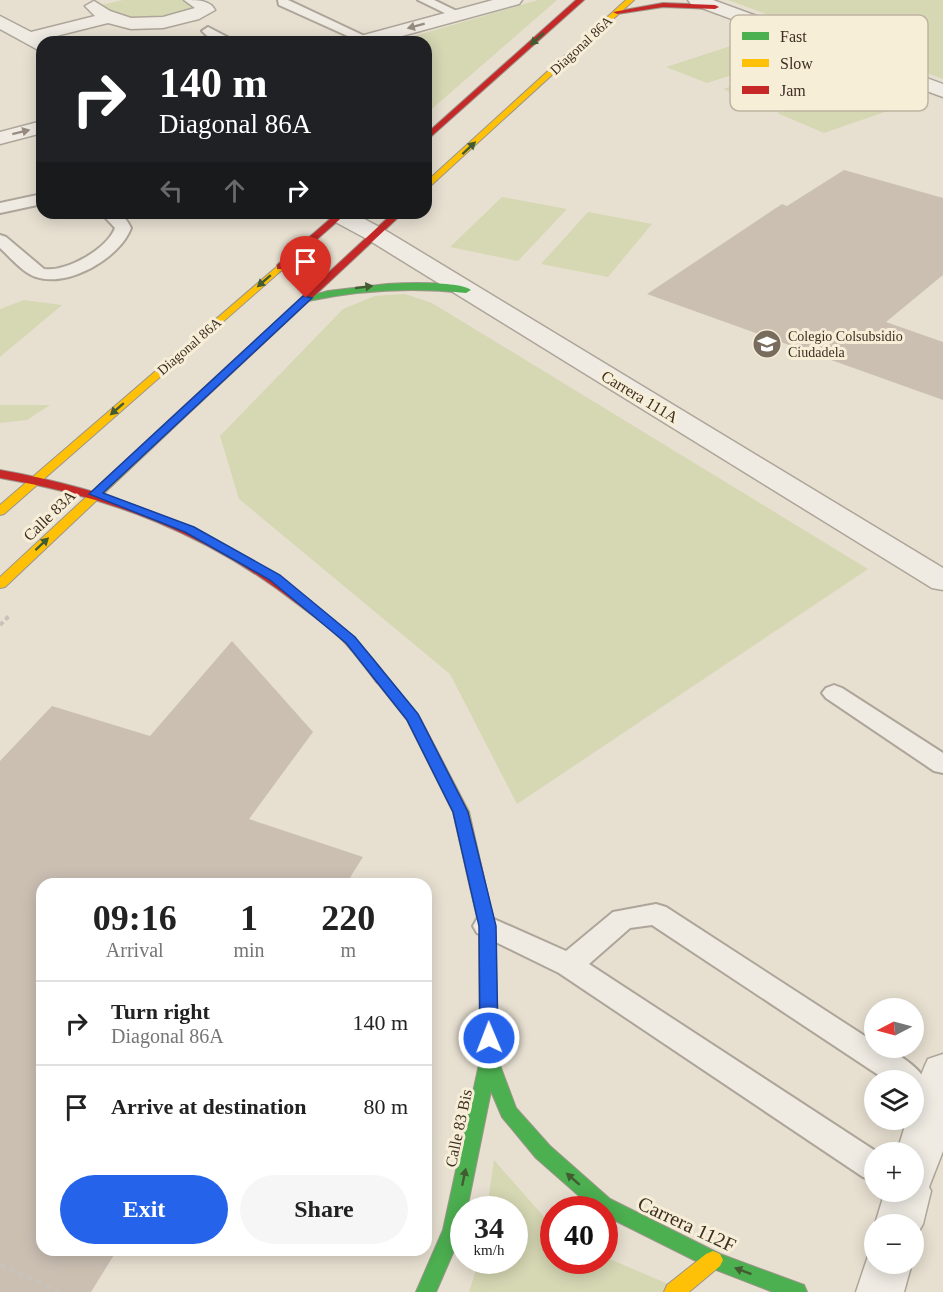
<!DOCTYPE html>
<html lang="en">
<head>
<meta charset="utf-8">
<style>
  :root { --surface:#fff; --page:#f6f6f6; --text:#222; --muted:#767676; --line:#e0e0e0; --accent:#2563eb }
  body { margin:0; font-family:"Times New Roman",serif; background:var(--page); color:var(--text); height:100vh; display:flex; flex-direction:column; font-size:22px; white-space:nowrap }
  * { box-sizing:border-box; margin:0 }
  p { font-size:20px; color:var(--muted) }
  .icon { flex:none; width:33px; height:33px; fill:none; stroke:currentColor; stroke-width:2; stroke-linecap:round; stroke-linejoin:round }
  .map { position:relative; flex:1; overflow:hidden }
  .details { position:absolute; left:36px; top:878px; width:396px; height:378px; display:flex; flex-direction:column; background:var(--surface); border-radius:18px; box-shadow:0 3px 15px #0003 }
  .details>* { flex:none }
  .top-card { position:absolute; left:36px; top:36px; width:396px; height:183px; border-radius:18px; box-shadow:0 3px 15px #0003; background:#202124; color:#fff; overflow:hidden }
  .needle { width:39px; rotate:264deg }
  .controls { position:absolute; left:864px; top:998px; display:grid; gap:12px }
  .controls a { display:grid; place-items:center; width:60px; height:60px; border-radius:50%; background:var(--surface); box-shadow:0 3px 15px #0003; font-size:30px }
  .speed { position:absolute; left:450px; top:1196px; display:flex; gap:12px; font-size:30px; font-weight:700; text-align:center }
  .speed>* { display:grid; place-content:center; width:78px; height:78px; border-radius:50%; background:var(--surface); box-shadow:0 3px 15px #0003; line-height:1 }
  .speed small { font-size:15px; font-weight:400 }
  .speed .limit { border:9px solid #d22; background:#fff; color:#111 }
  .pin { position:absolute; display:grid; place-items:center; width:51px; height:51px; color:#fff; margin:-62px -26px; border-radius:50% 50% 50% 0; rotate:-45deg; box-shadow:0 0 6px #0007 }
  .pin .icon { rotate:45deg }
  .me { position:absolute; width:66px; margin:-33px; rotate:359deg; stroke-linejoin:round; filter:drop-shadow(0 0 4px #0008) }
  .turn { display:flex; align-items:center; gap:21px; height:126px; padding:0 24px; font-size:27px }
  .turn .icon { width:78px; height:78px; stroke-width:2.5 }
  .turn b { display:block; font-size:42px; line-height:51px }
  .lanes { display:flex; align-items:center; height:57px; padding:0 24px; background:#0003; justify-content:center; gap:30px; direction:ltr }
  .lanes .off { opacity:.35 }
  .eta { display:flex; justify-content:space-evenly; align-items:center; height:102px; text-align:center }
  .eta b { font-size:36px; font-weight:700; line-height:42px }
  .action { display:flex; gap:12px; margin-top:auto; padding:12px 24px }
  .action a { flex:1; height:69px; border-radius:36px; background:var(--accent); color:#fff; font-size:24px; font-weight:700; line-height:69px; text-align:center }
  .action a+a { background:var(--page); color:var(--text) }
  ul { padding:0; list-style:none }
  li { display:flex; align-items:center; gap:18px; height:84px; padding:0 24px; border-top:2px solid var(--line) }
  li div { flex:1 }
  li b { display:block; font-size:22px }
  li em { font-style:normal }
  .map>svg:first-child { display:block }
  .green { fill:#d6d7b3 }
  .building { fill:#cbbfb2 }
  .lines { fill:none; stroke-linecap:round; stroke-linejoin:round }
  .lane-casing { stroke:#ada599; stroke-width:4 }
  .street-casing { stroke:#ada599; stroke-width:3 }
  .fast-casing { stroke:#9c958a; stroke-width:2 }
  .slow-casing { stroke:#9c958a; stroke-width:2 }
  .jam-casing { stroke:#9c958a; stroke-width:2 }
  .path-far1 { stroke:#c8c2b9; stroke-width:4; stroke-dasharray:4.5 3; stroke-linecap:butt }
  .path { stroke:#c8c2b9; stroke-width:4.5; stroke-dasharray:6 4; stroke-linecap:butt }
  .lane { fill:#efebe3; fill-rule:evenodd }
  .street { fill:#efebe3; fill-rule:evenodd }
  .fast { fill:#4caf50; fill-rule:evenodd }
  .slow { fill:#ffc107; fill-rule:evenodd }
  .jam { fill:#c62828; fill-rule:evenodd }
  .oneway { fill:#968c82 }
  .oneway2 { fill:#425b31 }
  .route { fill:#2563eb; stroke:#184099; stroke-width:1.5 }
  .labels { text-anchor:middle; stroke-width:6; stroke-linejoin:round; paint-order:stroke }
  .far-street-label { font-size:14px; fill:#3d2e20; stroke:#f7eed8 }
  .far-poi-label { font-size:14px; fill:#3d2e20; stroke:#f7eed8; text-anchor:start }
  .street-label { font-size:16px; fill:#3d2e20; stroke:#f7eed8 }
  .near-street-label { font-size:20px; fill:#3d2e20; stroke:#f7eed8 }
  .key { fill:#f7eed8; stroke:#bfb4a1; stroke-width:1.5 }
  .key-label { font-size:16px; fill:#3d2e20 }
</style>
</head>
<body>
<div class="map">
<svg width="943" height="1292" viewBox="0 0 943 1292">
  <rect width="100%" height="100%" fill="#e7e0d1"/>
  <path class="green" d="M123 0H188L201 7 130 24 97 6Z
    M538 0H557L426 114V42H394Z
    M728 0H943V79Z
    M740 43 782 59 707 83 666 67Z
    M799 64 843 81 766 107 723 89Z
    M858 86 905 105 824 133 777 113Z
    M502 197 567 209 518 261 450 247Z
    M588 212 652 224 608 277 541 264Z
    M405 294 432 303 868 569 517 804 450 674 239 499 220 436 343 309 375 296Z
    M24 300 62 305 0 357V309Z
    M0 405H50L27 420 0 423Z
    M494 1160 553 1227 554 1260H604L605 1257 687 1292H469L479 1260H514V1209H487Z"/>
  <path class="building" d="M844 170 943 198V275L886 322 943 342V400L647 294 782 204 787 206Z
    M232 641 313 732 249 819 363 857 346 884H42V1250H117L91 1292H0V761L52 706 150 736Z"/>
  <g class="lines">
    <g class="lane-casing">
      <path id="lane" d="M278 0H288L373 40 361 42 279 5Z
        M418 0H434L465 15 455 18Z
        M208 27 231 39 233 42C220 42 211 41 202 31Z
        M42 194V204L0 213V203Z
        M101 213C117 213 124 213 131 228 120 258 68 288 36 277 23 273 10 257 0 248V235L6 237 44 269C67 272 107 249 115 228Z
        M834 685 842 688 943 753V773L934 771 826 698 822 693 826 688Z
        M656 904 666 907 874 1042V1047C891 1047 918 1066 925 1080L921 1089 914 1091V1080H886L652 925 630 928 589 964 877 1152H874V1180L863 1177 559 973 477 933 473 926 477 919 487 916 566 951 613 912Z"/>
    </g>
    <g class="street-casing">
      <path id="street" d="M184 0C197 0 210 0 215 10L199 19 163 28 131 29 108 23 44 39 48 42H42V52L0 29V16L31 32 95 16 85 6 94 1 110 11 131 18 163 17 195 8Z
        M493 0H522L519 4 380 42H350L353 38Z
        M688 0H713L943 84V97L691 4Z
        M42 121V133L0 144V132Z
        M325 213H353L383 229 943 568V590L932 588 367 239 328 218Z
        M943 1054V1151L929 1187 931 1191 923 1224 914 1240V1224H875L885 1191H914V1152H897L907 1119H914C914 1097 918 1079 928 1059Z
        M874 1246V1263H912L904 1292H856L871 1247Z"/>
    </g>
    <g class="fast-casing">
      <path id="fast" d="M387 284C404 283 459 281 471 290L466 293C412 287 361 290 308 301L303 298 328 291Z
        M478 881 484 883 486 887 495 926 498 1060 516 1108 550 1146 610 1199 720 1254 804 1285 807 1292H773L706 1266 604 1215V1209H594L536 1158 502 1117 491 1091 467 1209H464L463 1230 436 1292H416L443 1230 480 1060 479 926 470 887 472 883Z"/>
    </g>
    <g class="slow-casing">
      <path id="slow" d="M626 0H634L426 190V182Z
        M280 264 283 265V269L4 514 0 515V505Z
        M185 408 189 409V413L5 587 0 588V577L181 409Z
        M382 676 387 677 420 718 469 812 486 887 484 891 478 893 472 891 470 887 453 812 407 720 375 680Z
        M713 1251 720 1254 723 1260 720 1266 689 1292H664L667 1285 706 1254Z"/>
    </g>
    <g class="jam-casing">
      <path id="jam" d="M576 0H584L426 141V134Z
        M663 3 715 5 719 7 715 9 663 7 617 14 613 12Z
        M337 213H347L283 269H277V265Z
        M393 213H403L189 413H181V409Z
        M0 470C112 490 214 528 305 597 337 622 366 646 389 680L387 683H377C367 670 357 656 346 644 331 628 313 616 296 603 207 534 111 497 0 478Z"/>
    </g>
    <path class="path-far1" d="M0 625 9 616"/>
    <path class="path" d="M0 1264 59 1292"/>
    <use href="#lane" class="lane"/>
    <use href="#street" class="street"/>
    <use href="#fast" class="fast"/>
    <use href="#slow" class="slow"/>
    <use href="#jam" class="jam"/>
  </g>
  <defs><path id="oneway-solid" d="M-6-.8H1V-3.2L6.5 0L1 3.2V.8H-6Z" transform="scale(1.5)"/></defs>
  <g class="oneway">
    <use href="#oneway-solid" transform="translate(416 26) rotate(165)"/>
    <use href="#oneway-solid" transform="translate(21 132) rotate(-14)"/>
  </g>
  <g class="oneway2">
    <use href="#oneway-solid" transform="translate(537 39) rotate(138)"/>
    <use href="#oneway-solid" transform="translate(469 148) rotate(-43)"/>
    <use href="#oneway-solid" transform="translate(264 281) rotate(139)"/>
    <use href="#oneway-solid" transform="translate(364 287) rotate(-7)"/>
    <use href="#oneway-solid" transform="translate(117 409) rotate(139)"/>
    <use href="#oneway-solid" transform="translate(42 544) rotate(-43)"/>
    <use href="#oneway-solid" transform="translate(464 1177) rotate(-78)"/>
    <use href="#oneway-solid" transform="translate(573 1179) rotate(-139)"/>
    <use href="#oneway-solid" transform="translate(743 1271) rotate(-159)"/>
  </g>
  <path class="route" d="M303 296 312 298 103 493 194 527 280 575 355 637 418 714 468 812 496 926 498 1038 495 1043H482L480 1038 479 926 453 812 407 720 346 643 270 580 185 532 89 494Z"/>
  <defs>
    <g id="school-disc" transform="scale(1.5)"><circle r="9.5" fill="#786c5e" stroke="#f7eed8"/><path d="M0-5L7-2L0 1L-7-2ZM-4 1L0 2.5L4 1V4Q0 6-4 4Z" fill="#fff"/></g>
  </defs>
  <g fill-rule="evenodd">
    <use href="#school-disc" x="767" y="344"/>
  </g>
  <g class="labels">
    <g class="far-street-label">
      <text transform="translate(581 45) rotate(-43)" y="5">Diagonal 86A</text>
      <text transform="translate(189 346) rotate(-41)" y="5">Diagonal 86A</text>
    </g>
    <g class="far-poi-label">
      <text x="788" y="341">Colegio Colsubsidio<tspan x="788" dy="16">Ciudadela</tspan></text>
    </g>
    <g class="street-label">
      <text transform="translate(640 396) rotate(31)" y="6">Carrera 111A</text>
      <text transform="translate(49 515) rotate(-44)" y="6">Calle 83A</text>
      <text transform="translate(458 1128) rotate(-78)" y="6">Calle 83 Bis</text>
    </g>
    <g class="near-street-label">
      <text transform="translate(687 1224) rotate(25)" y="7">Carrera 112F</text>
    </g>
  </g>
  <rect x="730" y="15" width="198" height="96" rx="9" class="key"/>
  <rect x="742" y="32" width="27" height="8" fill="#4caf50"/>
  <rect x="742" y="59" width="27" height="8" fill="#ffc107"/>
  <rect x="742" y="86" width="27" height="8" fill="#c62828"/>
  <g class="key-label">
    <text x="780" y="42">Fast</text>
    <text x="780" y="69">Slow</text>
    <text x="780" y="96">Jam</text>
  </g>
</svg>
<div class="controls">
<a><svg class="needle" viewBox="-14 -14 28 28"><path d="M0-13l5 13h-10z" fill="#e53935"/><path d="M0 13l5-13h-10z" fill="#767676"/></svg></a>
<a><svg class="icon" aria-label="layers" viewBox="0 0 24 24"><path d="M12 4l9 5-9 5-9-5zM3 14l9 5 9-5"/></svg></a>
<a>+</a>
<a>−</a>
</div>
<div class="speed"><div>34<small>km/h</small></div><div class="limit">40</div></div>
<div class="pin" style="left:306px;top:298px;background:#d93025"><svg class="icon" aria-label="arrive" viewBox="0 0 24 24"><path d="M6 21V4h12l-3 4 3 4H6"/></svg></div>
<svg class="me" style="left:489px;top:1038px" viewBox="-20 -20 40 40"><circle r="17" fill="#2563eb" stroke="#fff" stroke-width="3"/><path d="M0-11L8 9 0 5-8 9z" fill="#fff"/></svg>
<div class="top-card">
<div class="turn"><svg class="icon" aria-label="right" viewBox="0 0 24 24"><path d="M7 20v-9h11M14 6l5 5-5 5"/></svg><div><b>140 m</b>Diagonal 86A</div></div>
<div class="lanes"><svg class="icon off" aria-label="left" viewBox="0 0 24 24"><path d="M17 20v-9H6M10 6l-5 5 5 5"/></svg><svg class="icon off" aria-label="ahead" viewBox="0 0 24 24"><path d="M12 20V5M6 11l6-6 6 6"/></svg><svg class="icon" aria-label="right" viewBox="0 0 24 24"><path d="M7 20v-9h11M14 6l5 5-5 5"/></svg></div>
</div>
<section class="details">
<div class="eta">
<div><b>09:16</b><p>Arrival</p></div>
<div><b>1</b><p>min</p></div>
<div><b>220</b><p>m</p></div>
</div>
<ul>
<li><svg class="icon" aria-label="right" viewBox="0 0 24 24"><path d="M7 20v-9h11M14 6l5 5-5 5"/></svg><div><b>Turn right</b><p>Diagonal 86A</p></div><em>140 m</em></li>
<li><svg class="icon" aria-label="arrive" viewBox="0 0 24 24"><path d="M6 21V4h12l-3 4 3 4H6"/></svg><div><b>Arrive at destination</b></div><em>80 m</em></li>
</ul>
<div class="action"><a>Exit</a><a>Share</a></div>
</section>
</div>
</body>
</html>
